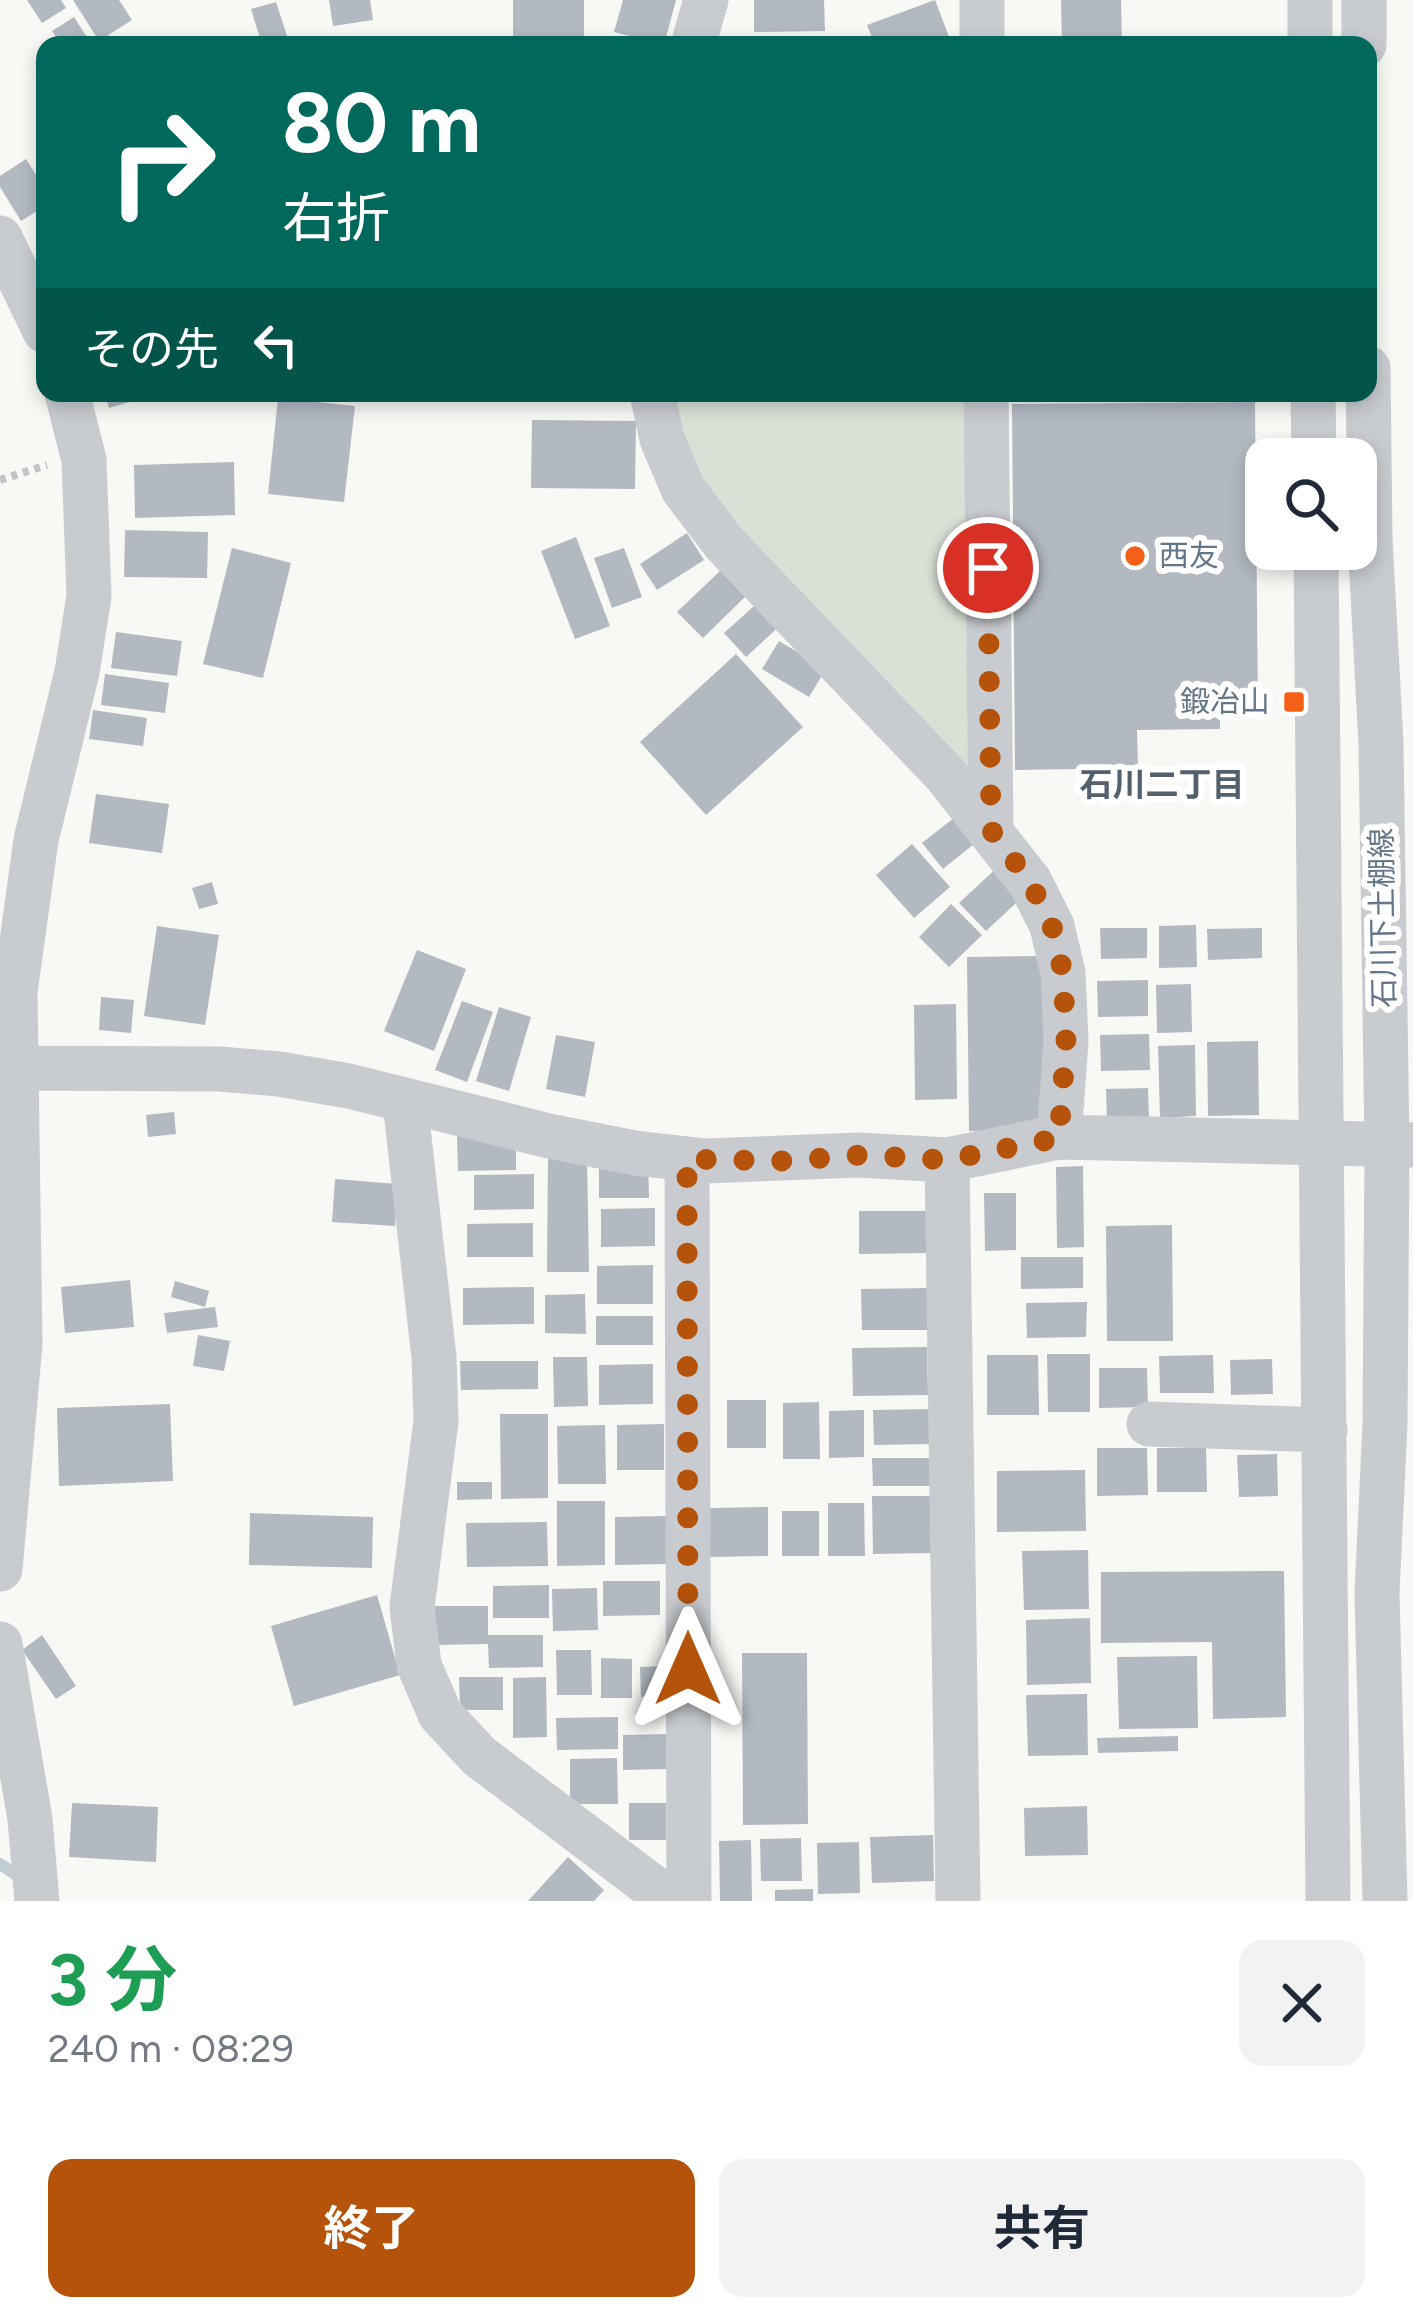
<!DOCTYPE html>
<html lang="ja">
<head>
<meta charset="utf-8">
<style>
  :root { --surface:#fff; --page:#f2f2f3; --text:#1f2937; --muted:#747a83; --accent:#b45309 }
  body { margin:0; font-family:Figtree,"Noto Sans JP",sans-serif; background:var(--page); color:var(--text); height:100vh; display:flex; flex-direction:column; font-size:45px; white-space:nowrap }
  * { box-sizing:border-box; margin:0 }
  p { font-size:39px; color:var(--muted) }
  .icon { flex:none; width:66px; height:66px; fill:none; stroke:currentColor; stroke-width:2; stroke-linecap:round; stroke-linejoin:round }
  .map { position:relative; height:1901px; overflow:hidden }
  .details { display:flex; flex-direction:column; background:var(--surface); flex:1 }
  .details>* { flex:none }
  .banner { position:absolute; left:36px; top:36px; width:1341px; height:366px; border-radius:24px; box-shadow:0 6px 18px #0003; background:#00695c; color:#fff; overflow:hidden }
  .tools { position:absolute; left:1245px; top:438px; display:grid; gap:24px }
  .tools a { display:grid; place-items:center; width:132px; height:132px; border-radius:24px; background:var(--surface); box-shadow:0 6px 18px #0003; font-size:60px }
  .pin { position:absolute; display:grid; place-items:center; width:102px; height:102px; color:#fff; margin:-51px; border:6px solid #fff; border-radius:50%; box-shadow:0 3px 12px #0007 }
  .me { position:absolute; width:132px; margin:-66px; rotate:0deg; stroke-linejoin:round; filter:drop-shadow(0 0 9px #0008) }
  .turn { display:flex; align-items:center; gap:42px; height:252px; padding:0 48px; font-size:54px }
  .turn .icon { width:156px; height:156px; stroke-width:2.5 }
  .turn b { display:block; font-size:84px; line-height:102px }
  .then { display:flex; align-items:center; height:114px; padding:0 48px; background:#0003; gap:24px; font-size:45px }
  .round { display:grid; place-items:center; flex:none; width:126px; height:126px; border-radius:24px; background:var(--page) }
  .overview { display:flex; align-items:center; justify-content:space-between; height:204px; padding:0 48px }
  h1 { font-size:72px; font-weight:700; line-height:90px; color:#1e9e55 }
  .primary-button { display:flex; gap:24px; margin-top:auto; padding:24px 48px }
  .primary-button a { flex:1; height:138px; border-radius:24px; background:var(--accent); color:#fff; font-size:48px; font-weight:700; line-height:138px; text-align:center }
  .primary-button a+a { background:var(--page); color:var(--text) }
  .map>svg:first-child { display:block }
  .green { fill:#d9e1d6 }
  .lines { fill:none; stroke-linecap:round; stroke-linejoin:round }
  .stream { stroke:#c2cdd3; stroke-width:12 }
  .building { fill:#b2b9c1 }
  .path { stroke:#c1c3c6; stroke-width:8; stroke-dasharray:6 6; stroke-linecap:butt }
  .minor { stroke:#c8ccd0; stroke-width:45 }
  .route { stroke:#b45309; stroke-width:21; stroke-dasharray:0 37.8 }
  .poi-dot { fill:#f56019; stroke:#fff; stroke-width:4.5 }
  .labels { text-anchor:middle; stroke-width:12; stroke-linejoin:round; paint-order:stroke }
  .poi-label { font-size:30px; fill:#64768a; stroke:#fff; text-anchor:start }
  .street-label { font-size:30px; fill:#64768a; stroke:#fff }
  .neighbourhood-label { font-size:33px; font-weight:bold; fill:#53606e; stroke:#fff }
</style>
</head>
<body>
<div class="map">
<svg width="1413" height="1901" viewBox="0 0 1413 1901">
  <rect width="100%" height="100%" fill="#f8f9f5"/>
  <path class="green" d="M673 393H965L968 766 743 531 702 478 681 432Z"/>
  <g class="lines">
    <path class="stream" d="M0 1864 23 1879"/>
  </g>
  <path class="building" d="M27 0H61L66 8 42 23Z
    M73 0H119L132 20 99 41Z
    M329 0H370L373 20 333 26Z
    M513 0H584V45H513Z
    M623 0H676L664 45 614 32Z
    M754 0H824L825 31 754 32Z
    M935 0 952 45H875L867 25Z
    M1061 0H1121L1122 45H1062Z
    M276 2 290 45H262L251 9Z
    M74 17 92 45H61L52 31Z
    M26 159 45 189V206L21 221 0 187V176Z
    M105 393H156V394L109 408Z
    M278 398 355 406 344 502 268 494Z
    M1255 402 1258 707 1220 708V729L1137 730 1138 768 1015 770 1012 404Z
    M532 420 636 421 635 489 531 488Z
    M234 462 235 515 135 518 134 465Z
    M125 530 208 532 207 578 124 577Z
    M687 533 704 560 657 590 640 564Z
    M576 537 610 626 575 639 541 551Z
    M232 548 291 563 263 678 203 664Z
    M624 548 642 597 612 608 594 558Z
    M722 569 747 595 703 638 677 612Z
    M763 598 785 621 746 657 724 633Z
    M116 632 182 641 177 676 111 668Z
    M779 641 826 669 809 697 762 669Z
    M736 654 803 727 706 815 640 742Z
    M105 674 169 683 165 713 101 705Z
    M93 710 147 718 143 746 89 739Z
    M96 794 169 804 162 853 89 843Z
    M959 814 979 840 943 869 922 843Z
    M912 844 950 887 914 918 876 875Z
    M1001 864 1028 892 986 931 959 903Z
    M212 882 218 904 199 909 192 888Z
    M951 904 982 935 949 967 919 937Z
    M1196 925 1197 967 1159 968V926Z
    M157 926 219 935 205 1025 144 1016Z
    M1100 928H1147V958L1101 959Z
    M1262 928V958L1208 960 1207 929Z
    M417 950 466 969 434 1051 384 1031Z
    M1045 956 1046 1131H969L967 957Z
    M1148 980V1016L1098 1017 1097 981Z
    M1191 984 1192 1032 1157 1033 1156 985Z
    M101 997 134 1000 131 1033 99 1030Z
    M462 1001 493 1012 467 1082 435 1070Z
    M956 1004 957 1099 915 1100 914 1005Z
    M499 1007 531 1017 509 1091 476 1081Z
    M1149 1034 1150 1070 1101 1071 1100 1035Z
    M556 1035 595 1042 585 1097 546 1089Z
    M1258 1041 1259 1115 1208 1116 1207 1042Z
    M1195 1045 1196 1116 1160 1118 1158 1046Z
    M1148 1088 1149 1121 1107 1122 1106 1089Z
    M174 1112 176 1134 148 1137 146 1115Z
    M516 1135V1170L458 1171 457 1136Z
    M548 1155H587L589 1272H547Z
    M599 1161H648L649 1198H599Z
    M1083 1166 1084 1247 1057 1248 1056 1167Z
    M534 1174V1209L474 1210V1175Z
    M335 1179 398 1184 395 1226 332 1222Z
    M984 1193H1016V1250L985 1251Z
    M655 1208V1246L601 1247V1209Z
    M859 1211H929V1253L859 1254Z
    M533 1223V1257H467V1224Z
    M1172 1225 1173 1341H1107L1106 1226Z
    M1021 1257H1083V1288L1021 1289Z
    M653 1265V1304H597V1266Z
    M130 1280 134 1327 65 1333 61 1287Z
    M175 1281 209 1291 205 1307 171 1297Z
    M534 1287V1324L463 1325V1288Z
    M931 1288 932 1330H862L861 1289Z
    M585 1294 586 1334 545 1333V1295Z
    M1087 1302 1086 1337 1027 1338 1026 1303Z
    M215 1307 218 1327 167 1333 164 1313Z
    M596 1316H653V1345H596Z
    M198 1335 230 1341 224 1371 193 1366Z
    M927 1347 928 1395 853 1396 852 1348Z
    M1047 1354H1090V1412H1048Z
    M987 1355H1038L1039 1415H987Z
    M1213 1355 1214 1393H1160L1159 1356Z
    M553 1357H587L588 1406 554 1407Z
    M1272 1359 1273 1394 1231 1395 1230 1360Z
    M460 1361H538V1389L461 1390Z
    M653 1364V1404L599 1405V1365Z
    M1099 1368H1147L1148 1407 1099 1408Z
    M727 1400H766V1448H727Z
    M819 1402 820 1459H783V1403Z
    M170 1404 173 1481 59 1486 57 1408Z
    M933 1409V1444L874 1445 873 1410Z
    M864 1410V1457L829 1458V1411Z
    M500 1414H548V1498L501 1499Z
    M664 1424V1470H617V1425Z
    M605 1425 606 1484H558L557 1426Z
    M1097 1448H1147L1148 1495 1097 1496Z
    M1157 1448H1206L1207 1492H1157Z
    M1277 1454 1278 1496 1239 1497 1237 1455Z
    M872 1458H933V1486H873Z
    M1085 1470 1086 1531 997 1532V1471Z
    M457 1482H492V1499L457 1500Z
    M872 1496H935V1553L873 1554Z
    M557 1501H605V1565L557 1566Z
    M828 1503H864L865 1556H828Z
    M768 1507V1556L710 1557V1508Z
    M782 1511H819V1556H782Z
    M250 1513 373 1517 372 1568 249 1565Z
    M666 1516 667 1564 615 1565V1517Z
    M547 1522 548 1566 467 1567 466 1523Z
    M1088 1550 1089 1609 1024 1610 1022 1551Z
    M1284 1571 1286 1717 1213 1719 1212 1642 1101 1643V1572Z
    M603 1581H660V1615L603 1616Z
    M549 1585V1618H493V1586Z
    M597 1588 598 1630 553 1631 552 1589Z
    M377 1595 400 1675 294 1706 271 1626Z
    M433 1606H488V1635H543V1667L489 1668 488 1644 434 1645Z
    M1090 1618 1091 1683 1027 1685 1026 1620Z
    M42 1635 76 1686 56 1699 22 1650Z
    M556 1650H591L592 1695H557Z
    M742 1653H807L808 1824 743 1825Z
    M1197 1656 1198 1728 1119 1729 1117 1657Z
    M601 1658 632 1659V1698H601Z
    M669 1666V1697H641L640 1667Z
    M459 1677H503V1710H460Z
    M546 1677 547 1737 513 1738V1678Z
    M1087 1694 1088 1755 1028 1756 1026 1695Z
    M618 1717V1749L557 1750 556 1718Z
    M668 1734V1769L623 1770V1735Z
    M1178 1736V1751L1098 1753 1097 1738Z
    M617 1758 618 1804H570V1759Z
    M72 1803 158 1807 156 1862 69 1857Z
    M629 1803H666V1840H629Z
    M1087 1806 1088 1855 1025 1856 1024 1808Z
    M933 1835 934 1881 872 1883 870 1837Z
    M801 1838 802 1881H761L760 1839Z
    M751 1840 752 1901H720L719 1841Z
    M859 1842 860 1893 818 1894 817 1843Z
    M568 1857 604 1890 594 1901H528Z
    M813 1889V1901H775V1890Z"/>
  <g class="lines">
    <path class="path" d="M0 480 47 465"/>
    <path class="minor" d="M982 0V45
      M1310 0V45
      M1364 0V45
      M693 45 706 0
      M0 238 45 331
      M1368 368 1370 538 1381 744 1387 1145 1385 1424 1377 1593 1385 1901
      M652 393 662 439 683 489 724 543 946 775 1030 882 1052 926 1063 973 1066 1041 1059 1137
      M986 393 991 830
      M1313 393 1314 459
      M1316 549 1328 1901
      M14 1068 220 1069 279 1074 349 1086 549 1136 635 1153 706 1161 859 1155 947 1160 1059 1137 1413 1145
      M405 1102 434 1357 436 1421 412 1607 419 1665 440 1714 479 1756 671 1901
      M687 1159 689 1901
      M947 1160 958 1901
      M1149 1424 1325 1430
      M0 1569 20 1344 15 992 36 840 77 672 89 596 84 460 67 393
      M0 1644 30 1819 37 1901"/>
  </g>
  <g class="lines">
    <path class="route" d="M688 1669 687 1159 787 1161 860 1155 947 1160 1059 1138 1066 1041 1063 973 1052 926 1030 882 991 830 988 568"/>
  </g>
  <g class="poi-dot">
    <circle cx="1135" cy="556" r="12"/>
    <rect x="1282" y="690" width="24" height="24" rx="6"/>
  </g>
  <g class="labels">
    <g class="poi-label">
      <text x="1159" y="566">西友</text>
      <text x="1270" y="712" text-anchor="end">鍛冶山</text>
    </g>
    <g class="street-label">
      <text transform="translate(1383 918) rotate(-91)" y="10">石川下土棚線</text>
    </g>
    <g class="neighbourhood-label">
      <text x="1162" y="796">石川二丁目</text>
    </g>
  </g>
</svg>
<div class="tools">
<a><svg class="icon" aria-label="search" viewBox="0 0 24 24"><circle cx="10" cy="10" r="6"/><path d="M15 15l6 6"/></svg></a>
</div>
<div class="pin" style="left:988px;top:568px;background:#d93025"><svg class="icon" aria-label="arrive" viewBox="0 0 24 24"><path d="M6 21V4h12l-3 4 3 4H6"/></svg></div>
<svg class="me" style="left:688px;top:1669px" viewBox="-20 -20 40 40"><path d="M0-17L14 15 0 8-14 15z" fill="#b45309" stroke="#fff" stroke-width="4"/></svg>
<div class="banner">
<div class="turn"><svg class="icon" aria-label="right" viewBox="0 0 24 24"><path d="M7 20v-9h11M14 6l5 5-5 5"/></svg><div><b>80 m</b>右折</div></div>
<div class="then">その先<svg class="icon" aria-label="left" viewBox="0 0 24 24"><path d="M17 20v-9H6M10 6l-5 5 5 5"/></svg></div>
</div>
</div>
<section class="details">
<div class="overview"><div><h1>3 分</h1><p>240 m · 08:29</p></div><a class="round"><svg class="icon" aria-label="close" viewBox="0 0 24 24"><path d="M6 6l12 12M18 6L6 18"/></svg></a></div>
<div class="primary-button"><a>終了</a><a>共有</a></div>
</section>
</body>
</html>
